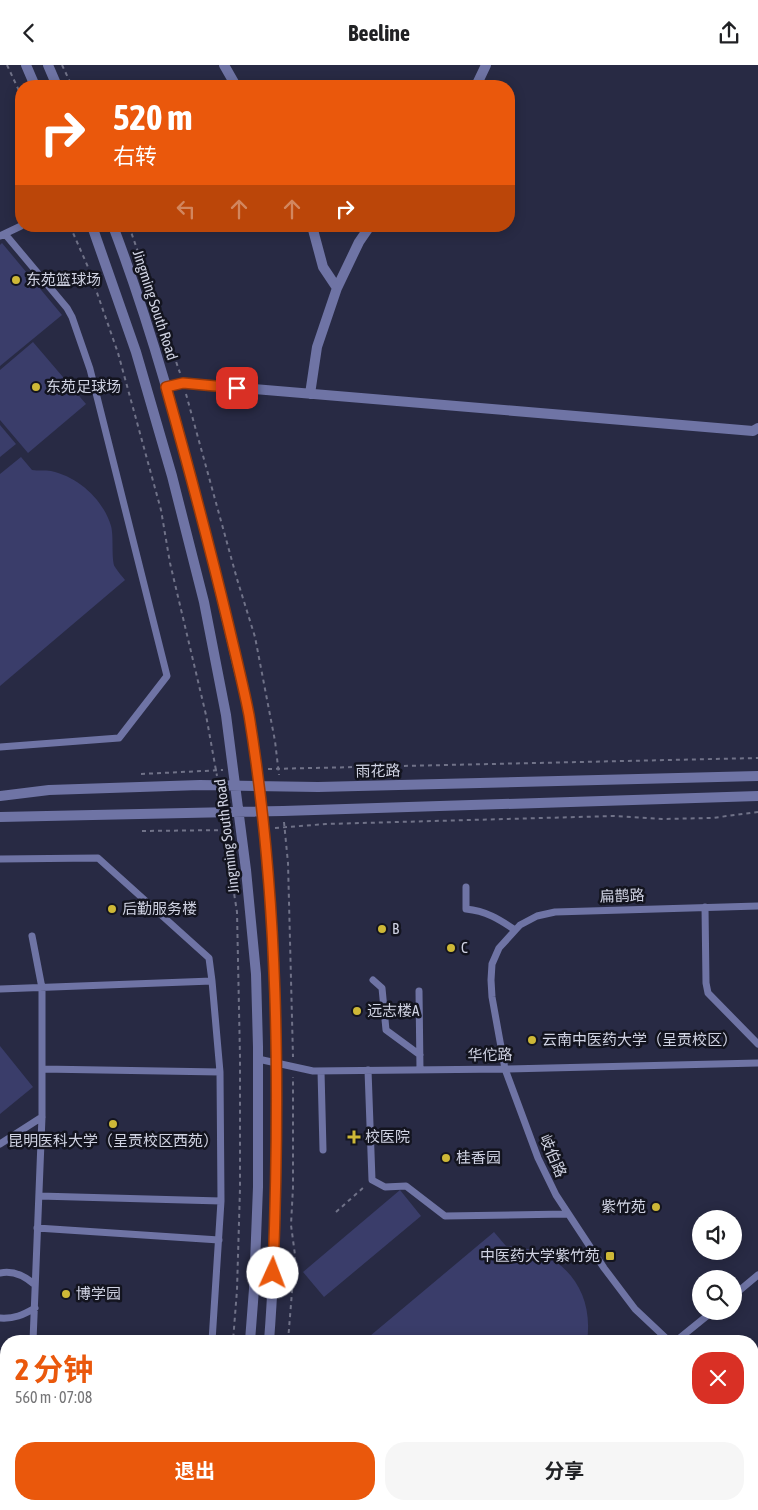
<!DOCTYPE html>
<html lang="zh">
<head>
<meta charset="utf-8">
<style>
  :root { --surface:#fff; --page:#f6f6f6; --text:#202124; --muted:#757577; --accent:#ea580c }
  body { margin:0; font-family:"Asap Condensed","Noto Sans SC",sans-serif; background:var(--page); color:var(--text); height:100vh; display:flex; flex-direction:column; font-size:19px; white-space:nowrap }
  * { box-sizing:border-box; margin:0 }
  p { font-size:16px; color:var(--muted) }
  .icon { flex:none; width:28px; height:28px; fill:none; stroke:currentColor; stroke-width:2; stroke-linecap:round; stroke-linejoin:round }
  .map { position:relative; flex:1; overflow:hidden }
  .side { position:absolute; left:0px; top:1270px; width:759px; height:175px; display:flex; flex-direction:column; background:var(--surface); border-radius:20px 20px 0 0; box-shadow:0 2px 12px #0003 }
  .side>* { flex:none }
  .hud { position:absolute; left:15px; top:15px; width:500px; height:152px; border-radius:20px; box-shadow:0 2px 12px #0003; background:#ea580c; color:#fff; overflow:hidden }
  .tools { position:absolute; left:692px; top:1145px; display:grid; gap:10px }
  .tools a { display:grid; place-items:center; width:50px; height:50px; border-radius:50%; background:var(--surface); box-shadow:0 2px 12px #0003; font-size:25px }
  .pin { position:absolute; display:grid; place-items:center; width:42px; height:42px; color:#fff; margin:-21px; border-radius:10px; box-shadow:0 2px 8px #0006 }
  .me { position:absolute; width:55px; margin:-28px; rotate:2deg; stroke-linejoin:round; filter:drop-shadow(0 0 4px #0008) }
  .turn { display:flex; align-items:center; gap:18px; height:105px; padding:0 15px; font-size:22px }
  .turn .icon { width:65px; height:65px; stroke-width:2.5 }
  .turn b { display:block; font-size:35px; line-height:42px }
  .lanes { display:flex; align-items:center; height:48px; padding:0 15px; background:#0003; justify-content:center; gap:25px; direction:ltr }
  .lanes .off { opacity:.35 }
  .round { display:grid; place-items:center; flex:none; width:52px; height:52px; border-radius:20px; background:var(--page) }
  .headline { display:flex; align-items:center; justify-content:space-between; height:85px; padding:0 15px }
  h1 { font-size:30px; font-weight:700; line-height:38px; color:var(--accent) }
  .button { display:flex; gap:10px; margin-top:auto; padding:10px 15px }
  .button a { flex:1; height:58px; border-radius:20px; background:var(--accent); color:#fff; font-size:20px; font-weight:700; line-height:58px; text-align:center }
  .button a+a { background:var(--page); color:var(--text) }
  header { display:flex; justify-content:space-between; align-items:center; height:65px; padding:0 15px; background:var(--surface); font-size:22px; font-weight:700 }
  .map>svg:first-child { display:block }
  .grass { fill:#3a3d6a }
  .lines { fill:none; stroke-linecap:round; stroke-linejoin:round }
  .path { stroke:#707288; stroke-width:2; stroke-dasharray:4 4; stroke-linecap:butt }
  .service { stroke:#6f74a5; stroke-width:7 }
  .minor { stroke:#6f74a5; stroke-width:10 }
  .tertiary { stroke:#6f74a5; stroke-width:10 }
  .route-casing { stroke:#983908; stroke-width:12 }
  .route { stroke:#ea580c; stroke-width:9 }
  .poi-dot { fill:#ceb837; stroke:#13141f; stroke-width:2 }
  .labels { text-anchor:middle; stroke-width:5; stroke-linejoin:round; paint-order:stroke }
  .poi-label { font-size:15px; fill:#d0d3e3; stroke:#13141f; text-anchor:start }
  .street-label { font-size:15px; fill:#d0d3e3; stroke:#13141f }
</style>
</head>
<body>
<header><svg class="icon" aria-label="back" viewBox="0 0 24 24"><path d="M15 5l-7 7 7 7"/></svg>Beeline<svg class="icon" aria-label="share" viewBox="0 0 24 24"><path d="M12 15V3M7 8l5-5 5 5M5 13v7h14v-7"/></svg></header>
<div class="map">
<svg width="758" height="1445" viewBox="0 0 758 1445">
  <rect width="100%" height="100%" fill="#282a44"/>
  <path class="grass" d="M2 178 62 250 0 301V180Z
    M33 277 86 339 28 388 0 355V305Z
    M0 360 16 379 0 392Z
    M21 392 32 405C38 406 45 405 51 406 78 412 103 434 111 461 114 471 111 496 115 502 118 507 122 511 125 515L0 621V409Z
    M0 981 33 1022 0 1049Z
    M400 1125 421 1151 324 1232 303 1207Z
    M494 1167 506 1181C559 1183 595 1222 587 1276H364Z
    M753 1422 758 1429V1445H489L497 1439H752Z"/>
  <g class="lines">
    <path class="path" d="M7 0 21 30
      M62 0 72 21
      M70 161 88 202 118 288 161 445 170 498 206 650 217 711
      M129 161 180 308
      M186 329 237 514 255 572 275 676 279 710
      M268 704 758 693
      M141 709 223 705
      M284 757 288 798 293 992
      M223 758 237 847 240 992V1123L237 1225 233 1276
      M275 763 326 759 614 751 662 754 712 753 758 747
      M142 766 230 765
      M336 1147 364 1122
      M288 1276 295 1190 291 1160 293 1122V1012
      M0 1299 6 1292
      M0 1331 6 1322
      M0 1353 6 1370
      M215 1439V1445
      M270 1445 271 1439"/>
    <path class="service" d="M0 171 21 161
      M0 682 119 673 167 611 90 304 72 252 67 243 5 169
      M0 794 98 793 209 893 212 916 220 1007 221 1136 212 1276
      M466 822V844C486 846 499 854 515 865
      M705 842 706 918 708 928 758 979
      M32 871 42 923V1052L33 1276
      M373 915 382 923 386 965 420 990
      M0 924 212 916
      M419 926 420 1005
      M258 994 313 1006 505 1004 758 998
      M42 1004 220 1007
      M368 1005 372 1115 385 1122 406 1121 445 1151 567 1149
      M321 1006 323 1085
      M0 1079 42 1052
      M39 1131 221 1136
      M37 1163 219 1175
      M0 1208C14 1205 25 1211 35 1220
      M734 1230 758 1210
      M0 1253C14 1254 23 1250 35 1243
      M669 1276 635 1244 604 1203 556 1130 538 1093 505 1004 492 932 491 915 492 899 499 883 520 860 537 851 555 847 758 841
      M676 1276 713 1246
      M752 1341 758 1345
      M0 1378H6
      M0 1404 6 1405
      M12 1445 13 1439
      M195 1445 196 1439"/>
    <path class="minor" d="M224 0 236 21
      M476 21 486 0
      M312 161 323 202 337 223
      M166 322 183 318 753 366 758 363
      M310 329 317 282 337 223 359 177 370 161"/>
    <path class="tertiary" d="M26 0 35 21
      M48 0 57 21
      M92 161 136 287 172 411 204 537 226 650 246 805 256 909 258 982V1122L254 1224 250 1276
      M113 161C152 264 181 371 208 478 218 517 227 556 236 594 240 613 246 631 249 650 271 781 277 915 277 1048 276 1124 275 1200 269 1276
      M0 731 49 725 200 720 318 722 758 711
      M0 752 283 746 758 731
      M234 1445V1439
      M253 1445 254 1439"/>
  </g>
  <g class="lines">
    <g class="route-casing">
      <path id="route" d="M237 323 183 318 166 322C188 400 209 479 228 558 235 588 243 619 249 650 279 834 280 1022 273 1208"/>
    </g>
    <use href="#route" class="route"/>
  </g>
  <g class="poi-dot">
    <circle cx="16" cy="215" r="5"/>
    <circle cx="36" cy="322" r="5"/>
    <circle cx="112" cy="844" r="5"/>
    <circle cx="382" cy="864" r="5"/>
    <circle cx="451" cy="883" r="5"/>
    <circle cx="357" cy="946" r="5"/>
    <circle cx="532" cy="975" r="5"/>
    <circle cx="113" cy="1059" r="5"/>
    <path d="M351.5 1064.5h5v5h5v5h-5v5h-5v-5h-5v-5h5z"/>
    <circle cx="446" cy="1093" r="5"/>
    <circle cx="656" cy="1142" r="5"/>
    <rect x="605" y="1186" width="10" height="10" rx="2.5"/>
    <circle cx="66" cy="1229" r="5"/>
  </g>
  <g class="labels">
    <g class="poi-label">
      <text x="26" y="220">东苑篮球场</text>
      <text x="46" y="327">东苑足球场</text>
      <text x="122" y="849">后勤服务楼</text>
      <text x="392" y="869">B</text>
      <text x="461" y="888">C</text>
      <text x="367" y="951">远志楼A</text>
      <text x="542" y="980">云南中医药大学（呈贡校区）</text>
      <text x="365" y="1077">校医院</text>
      <text x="113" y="1081" text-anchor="middle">昆明医科大学（呈贡校区西苑）</text>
      <text x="456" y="1098">桂香园</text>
      <text x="646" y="1147" text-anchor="end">紫竹苑</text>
      <text x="600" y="1196" text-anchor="end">中医药大学紫竹苑</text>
      <text x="76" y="1234">博学园</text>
    </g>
    <g class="street-label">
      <text transform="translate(155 240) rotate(72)" y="5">Jingming South Road</text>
      <text transform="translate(378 706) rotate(-1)" y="5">雨花路</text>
      <text transform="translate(227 771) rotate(-97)" y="5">Jingming South Road</text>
      <text transform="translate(622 831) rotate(-2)" y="5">扁鹊路</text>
      <text transform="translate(490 990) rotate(-1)" y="5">华佗路</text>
      <text transform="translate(553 1091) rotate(67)" y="5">岐伯路</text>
    </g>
  </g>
</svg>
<div class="tools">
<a><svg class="icon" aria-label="sound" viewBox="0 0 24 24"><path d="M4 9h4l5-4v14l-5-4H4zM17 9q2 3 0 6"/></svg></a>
<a><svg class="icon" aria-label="search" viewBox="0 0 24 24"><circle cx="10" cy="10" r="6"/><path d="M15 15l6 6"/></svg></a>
</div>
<div class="pin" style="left:237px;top:323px;background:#d93025"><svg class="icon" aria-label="arrive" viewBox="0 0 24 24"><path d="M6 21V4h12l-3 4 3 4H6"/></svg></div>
<svg class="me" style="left:273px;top:1208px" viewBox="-20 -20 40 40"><circle r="19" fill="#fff"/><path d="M0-13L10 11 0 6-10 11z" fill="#ea580c"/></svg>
<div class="hud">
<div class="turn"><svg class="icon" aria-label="right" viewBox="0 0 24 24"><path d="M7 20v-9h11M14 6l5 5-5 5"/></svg><div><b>520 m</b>右转</div></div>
<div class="lanes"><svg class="icon off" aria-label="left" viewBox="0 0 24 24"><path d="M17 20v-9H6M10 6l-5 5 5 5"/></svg><svg class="icon off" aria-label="ahead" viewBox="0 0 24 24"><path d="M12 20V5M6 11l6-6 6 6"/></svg><svg class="icon off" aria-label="ahead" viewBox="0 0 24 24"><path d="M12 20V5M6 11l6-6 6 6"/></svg><svg class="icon" aria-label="right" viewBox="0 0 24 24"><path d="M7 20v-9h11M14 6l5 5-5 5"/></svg></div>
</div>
<section class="side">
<div class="headline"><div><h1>2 分钟</h1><p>560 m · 07:08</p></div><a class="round" style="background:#d93025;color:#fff"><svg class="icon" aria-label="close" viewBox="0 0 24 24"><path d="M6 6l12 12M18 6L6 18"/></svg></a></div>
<div class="button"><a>退出</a><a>分享</a></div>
</section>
</div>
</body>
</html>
